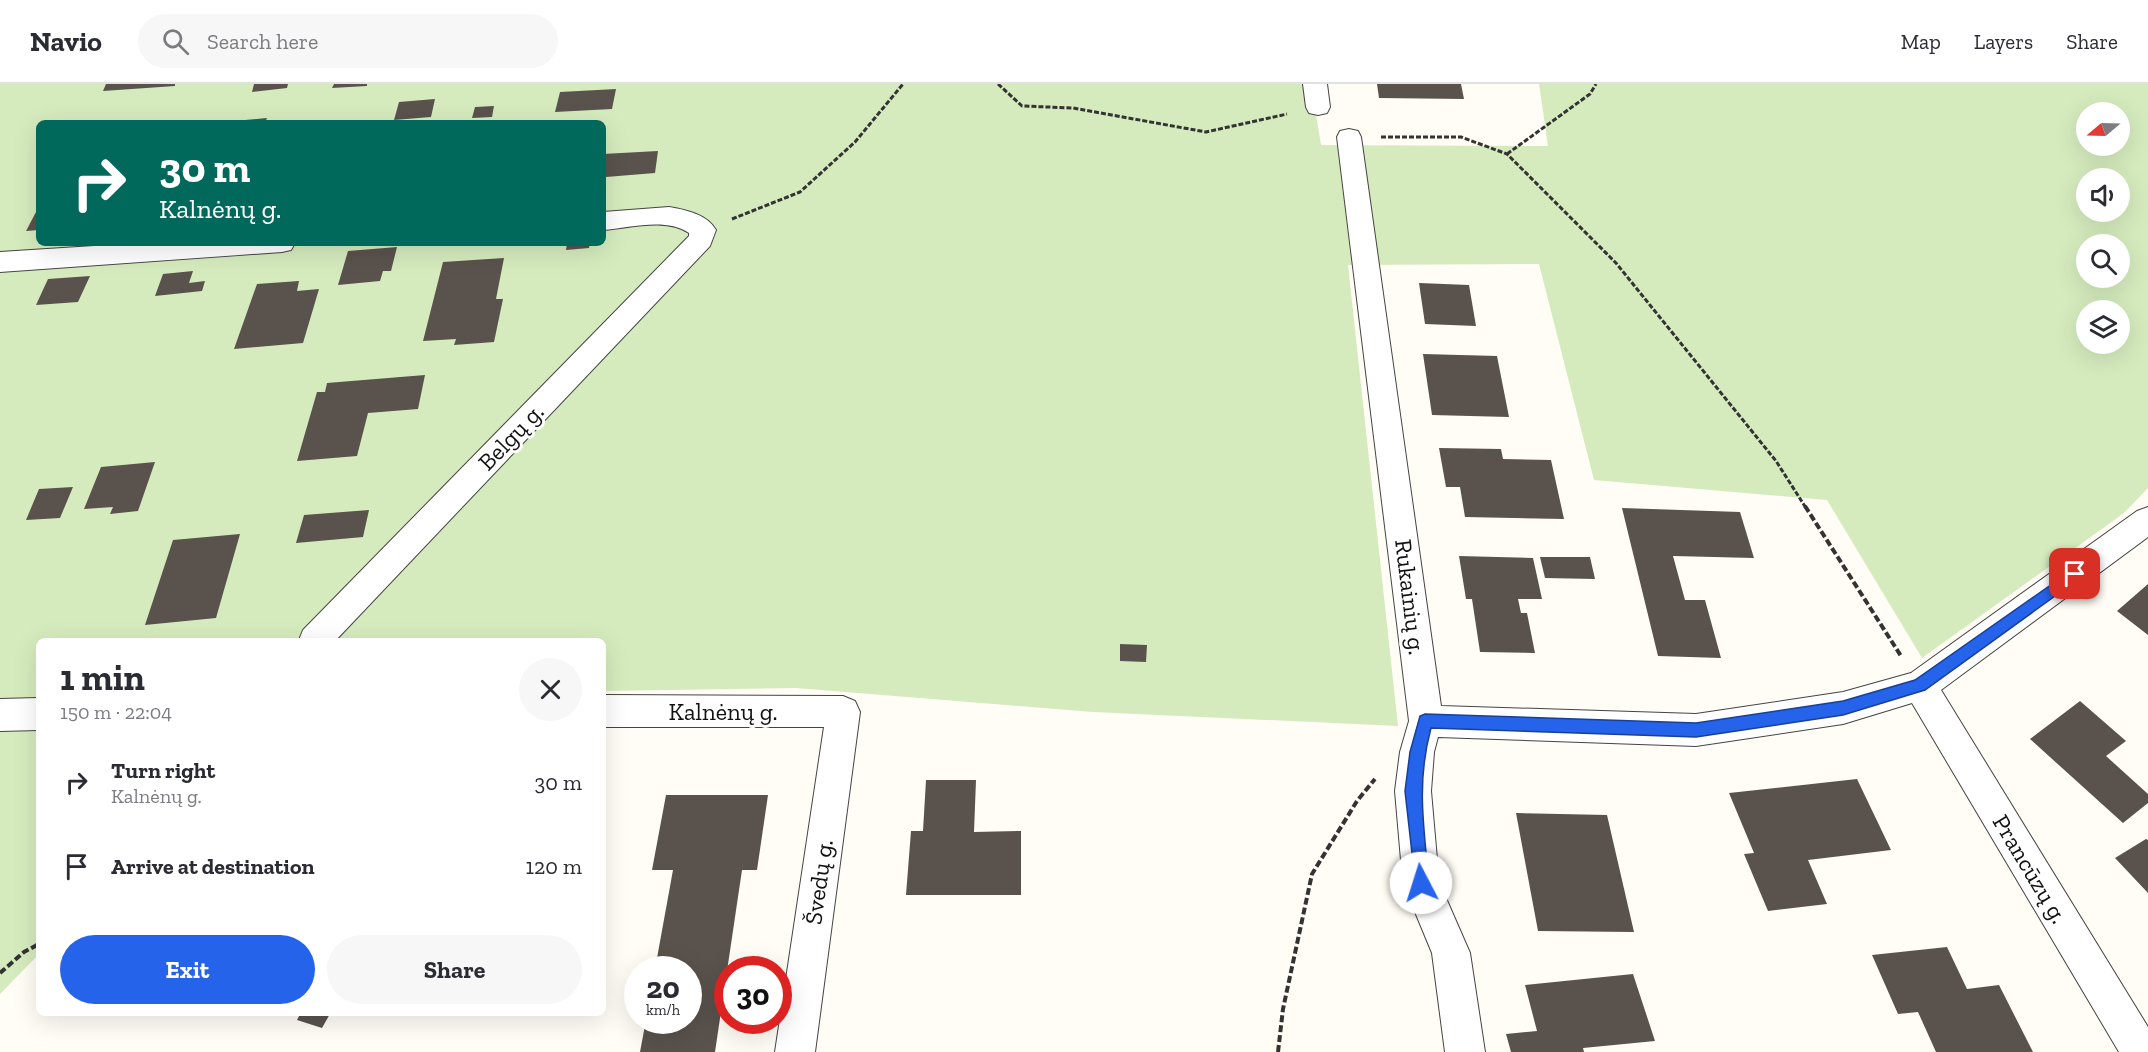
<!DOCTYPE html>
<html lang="en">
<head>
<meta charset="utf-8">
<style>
  :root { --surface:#fff; --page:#f7f7f7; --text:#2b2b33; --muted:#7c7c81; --line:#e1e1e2; --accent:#2563eb }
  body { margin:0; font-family:"Zilla Slab",serif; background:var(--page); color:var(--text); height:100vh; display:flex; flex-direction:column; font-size:22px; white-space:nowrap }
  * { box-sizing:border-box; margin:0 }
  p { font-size:20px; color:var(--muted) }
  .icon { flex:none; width:33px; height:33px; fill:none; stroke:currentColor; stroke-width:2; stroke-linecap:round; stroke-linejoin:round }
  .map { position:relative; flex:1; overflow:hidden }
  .details { position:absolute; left:36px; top:554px; width:570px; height:378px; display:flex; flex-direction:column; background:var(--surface); border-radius:9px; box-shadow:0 6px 24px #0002 }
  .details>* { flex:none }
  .hud { position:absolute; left:36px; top:36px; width:570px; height:126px; border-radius:9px; box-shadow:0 6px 24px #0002; background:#00695c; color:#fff; overflow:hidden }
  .needle { width:39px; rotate:251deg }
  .buttons { position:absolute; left:2076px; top:18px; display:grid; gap:12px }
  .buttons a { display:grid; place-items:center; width:54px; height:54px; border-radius:50%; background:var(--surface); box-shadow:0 6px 24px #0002; font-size:30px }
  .speed { position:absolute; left:624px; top:872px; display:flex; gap:12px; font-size:30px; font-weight:700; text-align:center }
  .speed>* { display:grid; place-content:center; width:78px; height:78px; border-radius:50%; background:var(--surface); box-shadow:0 6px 24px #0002; line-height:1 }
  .speed small { font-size:15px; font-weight:400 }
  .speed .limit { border:9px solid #d22; background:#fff; color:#111 }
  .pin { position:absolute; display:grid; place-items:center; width:51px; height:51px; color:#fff; margin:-26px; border-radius:12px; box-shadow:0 3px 9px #0006 }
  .me { position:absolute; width:66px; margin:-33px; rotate:355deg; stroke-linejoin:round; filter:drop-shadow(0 0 4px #0008) }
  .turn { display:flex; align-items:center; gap:21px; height:126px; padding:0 24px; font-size:27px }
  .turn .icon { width:78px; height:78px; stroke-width:2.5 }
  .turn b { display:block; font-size:42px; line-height:51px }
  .round { display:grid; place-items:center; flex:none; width:63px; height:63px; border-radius:32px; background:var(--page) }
  .summary { display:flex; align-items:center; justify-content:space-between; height:102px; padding:0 24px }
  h1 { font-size:36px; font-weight:700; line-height:45px }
  .action { display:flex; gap:12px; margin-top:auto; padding:12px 24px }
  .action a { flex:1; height:69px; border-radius:36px; background:var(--accent); color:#fff; font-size:24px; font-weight:700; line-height:69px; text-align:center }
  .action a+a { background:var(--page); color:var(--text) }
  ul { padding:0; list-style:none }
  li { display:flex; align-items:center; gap:18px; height:84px; padding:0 24px }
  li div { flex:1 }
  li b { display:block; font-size:22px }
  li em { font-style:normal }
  header { display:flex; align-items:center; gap:36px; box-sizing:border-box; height:84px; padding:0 30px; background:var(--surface); border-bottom:2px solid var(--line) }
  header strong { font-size:28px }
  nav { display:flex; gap:33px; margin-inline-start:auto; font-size:21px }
  .search { width:420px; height:54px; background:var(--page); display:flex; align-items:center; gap:15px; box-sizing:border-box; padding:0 21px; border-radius:33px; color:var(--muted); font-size:22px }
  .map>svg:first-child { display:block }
  .green { fill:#d5ebbd; fill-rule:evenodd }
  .building { fill:#5a524d }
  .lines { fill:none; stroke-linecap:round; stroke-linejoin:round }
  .street-casing { stroke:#444; stroke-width:2 }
  .path-far1 { stroke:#333; stroke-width:3; stroke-dasharray:5 2; stroke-linecap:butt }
  .path { stroke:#333; stroke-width:4; stroke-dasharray:7 3; stroke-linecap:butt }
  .street { fill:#fff; fill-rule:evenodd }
  .route { fill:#2563eb; stroke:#184099; stroke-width:1.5 }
  .labels { text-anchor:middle; stroke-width:6; stroke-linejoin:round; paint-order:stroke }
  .street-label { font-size:24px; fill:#111; stroke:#fff }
</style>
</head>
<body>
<header>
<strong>Navio</strong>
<div class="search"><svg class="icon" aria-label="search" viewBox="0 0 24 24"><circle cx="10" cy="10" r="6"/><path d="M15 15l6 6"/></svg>Search here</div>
<nav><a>Map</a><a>Layers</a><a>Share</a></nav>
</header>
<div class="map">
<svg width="2148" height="968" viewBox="0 0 2148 968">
  <rect width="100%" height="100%" fill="#fffdf5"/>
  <path class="green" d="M0 0H1311L1321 61 1548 62 1539 0H2148V404L2124 429 1922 574 1827 416 1594 396 1539 180 1348 181 1398 642 1093 628 796 604 603 607V556H39V870L0 910ZM2086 28H2120V62H2086ZM39 39H603V159H39ZM2086 94H2120V128H2086ZM2086 160H2120V194H2086ZM2086 226H2120V260H2086Z"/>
  <path class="building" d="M106 0H175V2L103 7Z
    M254 0H288L287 4 252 8Z
    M334 0H367V2L332 4Z
    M1377 0H1461L1464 15 1379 14Z
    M616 5 612 25 555 28 560 8Z
    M435 15 431 33 394 36 399 18Z
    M494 22 492 33 472 34 475 23Z
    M267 34 265 39H244L245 36Z
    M658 67 655 89 606 93 603 103V70Z
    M36 128H39V146L26 147Z
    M567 159H590L589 164 566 166Z
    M397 163 391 187H383L380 197 338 201 348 167Z
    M504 174 496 215H503L494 258 454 261 456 255 423 257 443 178Z
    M193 187 189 199 205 197 202 207 155 212 163 190Z
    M90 192 78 218 36 221 48 195Z
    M299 197 297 207 319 205 303 259 234 265 257 200Z
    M1419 199 1469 201 1476 242 1425 240Z
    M1423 270 1497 272 1509 333 1432 331Z
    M425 291 418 325 368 329 357 372 297 377 317 308H325L327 299Z
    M1439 364 1501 365 1503 375 1551 376 1564 435 1465 433 1460 403H1446Z
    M155 378 138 427 110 430 113 423 84 425 101 383Z
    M73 403 60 434 26 436 39 405Z
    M1622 424 1740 428 1754 474 1673 472 1685 516H1705L1721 574 1658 572Z
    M369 426 363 453 296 459 304 431Z
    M240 450 216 534 145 541 173 456Z
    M1459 472 1533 474 1542 515H1518L1521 529H1527L1535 569 1480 568 1472 515H1466Z
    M1540 473H1590L1595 495 1545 494Z
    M2148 500V551L2117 527Z
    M1120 560 1147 561 1146 578 1120 577Z
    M2080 617 2126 657 2106 672 2148 710V719L2123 739 2030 655Z
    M1857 695 1891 766 1808 776 1827 820 1768 827 1744 770 1754 769 1729 709Z
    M926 696H976L974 748 1021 747V811H906L911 747H923Z
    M666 711H768L757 786H742L715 968H640L646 936H688V885H655L673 786H652Z
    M1516 729 1607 731 1634 848 1538 847Z
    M2146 755 2148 756V809L2115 774Z
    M1947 863 1967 905 1999 901 2033 968H1936L1918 928 1898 930 1872 871Z
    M1633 890 1655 957 1583 964 1584 968H1511L1506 950 1537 947 1525 901Z
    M301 928H331L322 944 297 936Z"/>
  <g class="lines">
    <g class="street-casing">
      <path id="street" d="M1303 0H1327L1330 23 1327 29 1318 31 1309 29 1306 23Z
        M1349 45 1358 47 1361 53 1441 622 1696 630 1843 608 1911 589 2137 427 2148 423V453L1941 606 2148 943V968H2119L1912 619 1843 640 1696 662 1438 653 1434 668 1431 707 1439 798 1470 869 1485 968H1445L1432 869 1403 799 1395 707 1400 668 1409 637 1337 53 1340 47Z
        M669 123C686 126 707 130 716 146L710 162 336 556H299L303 546 689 152V149C666 133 629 144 603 146V128Z
        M141 159H295L291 166 282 168 0 188V168Z
        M603 611 843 612 855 617 860 628 815 968H775L824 643H603Z
        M39 614V646L0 647V615Z"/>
    </g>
    <path class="path-far1" d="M998 0 1022 22 1073 24 1206 48 1287 30
      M1381 53H1461L1507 70 1616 179 1776 377 1806 424
      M1507 70 1590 10 1596 0
      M732 135 800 108 855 58 903 0"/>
    <path class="path" d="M1805 422 1901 572
      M0 889 24 868 39 860
      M1278 968 1283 925 1312 790 1357 717 1375 695"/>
    <use href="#street" class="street"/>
  </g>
  <path class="route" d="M2075 484 2080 486 2082 490 2080 494 1925 606 1843 631 1696 653 1431 644C1416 699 1424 744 1429 799L1427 805 1421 807 1416 805 1405 707 1410 668 1420 632 1425 630 1696 639 1843 617 1915 596Z"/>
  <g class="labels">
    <g class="street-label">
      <text transform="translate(511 353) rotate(-46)" y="8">Belgų g.</text>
      <text transform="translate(1410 513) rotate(83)" y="8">Rukainių g.</text>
      <text x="723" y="636">Kalnėnų g.</text>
      <text transform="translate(2030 785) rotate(59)" y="8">Prancūzų g.</text>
      <text transform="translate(819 798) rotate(-82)" y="8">Švedų g.</text>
    </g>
  </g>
</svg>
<div class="buttons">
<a><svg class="needle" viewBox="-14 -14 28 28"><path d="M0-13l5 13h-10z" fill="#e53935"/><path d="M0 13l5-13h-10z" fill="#7c7c81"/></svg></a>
<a><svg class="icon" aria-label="sound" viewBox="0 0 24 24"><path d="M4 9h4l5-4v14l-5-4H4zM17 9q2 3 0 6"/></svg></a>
<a><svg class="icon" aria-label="search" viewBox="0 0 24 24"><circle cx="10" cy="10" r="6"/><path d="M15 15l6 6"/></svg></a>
<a><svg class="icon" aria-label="layers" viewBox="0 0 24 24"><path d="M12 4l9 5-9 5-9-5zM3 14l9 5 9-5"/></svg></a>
</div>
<div class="speed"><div>20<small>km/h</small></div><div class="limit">30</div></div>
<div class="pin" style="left:2075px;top:490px;background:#d93025"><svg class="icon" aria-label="arrive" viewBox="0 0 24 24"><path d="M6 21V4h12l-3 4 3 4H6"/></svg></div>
<svg class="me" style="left:1421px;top:799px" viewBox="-20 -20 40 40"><circle r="19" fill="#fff"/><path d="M0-13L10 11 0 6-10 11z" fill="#2563eb"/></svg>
<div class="hud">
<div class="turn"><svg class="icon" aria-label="right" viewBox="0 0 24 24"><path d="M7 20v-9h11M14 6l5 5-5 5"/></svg><div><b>30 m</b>Kalnėnų g.</div></div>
</div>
<section class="details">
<div class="summary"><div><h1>1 min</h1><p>150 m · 22:04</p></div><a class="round"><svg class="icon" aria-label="close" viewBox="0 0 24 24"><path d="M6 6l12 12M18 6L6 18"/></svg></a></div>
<ul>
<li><svg class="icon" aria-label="right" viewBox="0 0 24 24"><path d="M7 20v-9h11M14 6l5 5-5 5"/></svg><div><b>Turn right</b><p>Kalnėnų g.</p></div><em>30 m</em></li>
<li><svg class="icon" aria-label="arrive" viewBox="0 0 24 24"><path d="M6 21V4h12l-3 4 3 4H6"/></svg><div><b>Arrive at destination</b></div><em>120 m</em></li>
</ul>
<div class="action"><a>Exit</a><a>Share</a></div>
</section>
</div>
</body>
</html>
